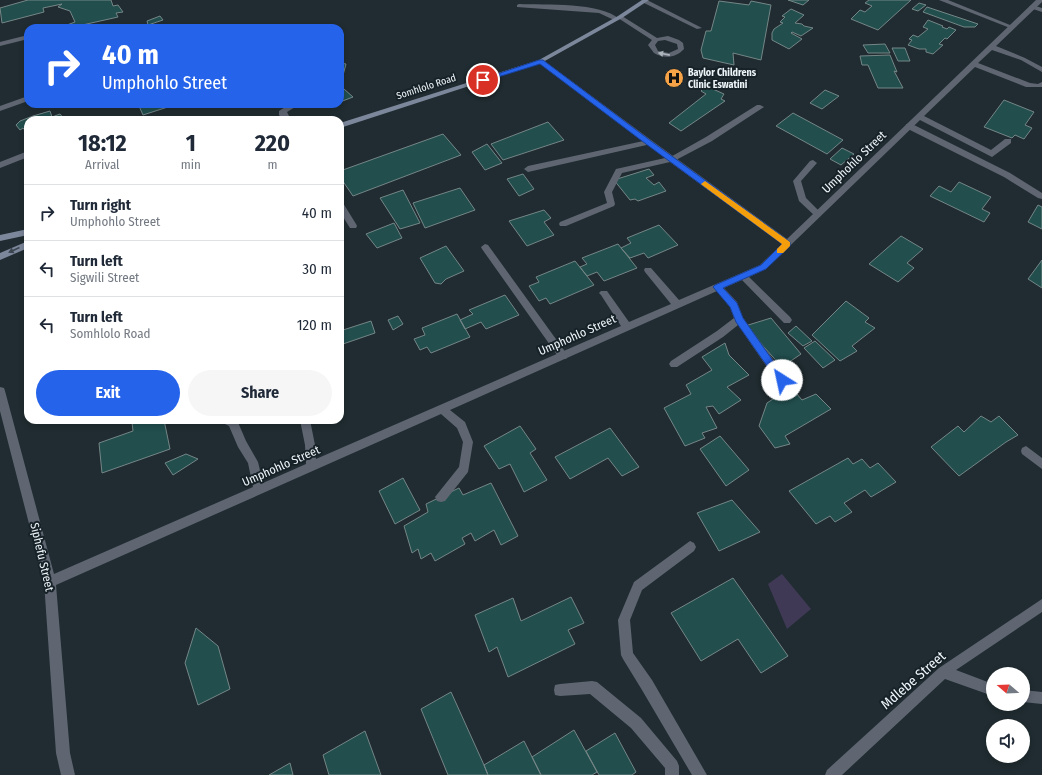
<!DOCTYPE html>
<html lang="en">
<head>
<meta charset="utf-8">
<style>
  :root { --surface:#fff; --page:#f6f6f7; --text:#1f2937; --muted:#747a83; --line:#e0e1e3; --accent:#2563eb }
  body { margin:0; font-family:"Fira Sans Condensed",sans-serif; background:var(--page); color:var(--text); height:100vh; display:flex; flex-direction:column; font-size:15px; white-space:nowrap }
  * { box-sizing:border-box; margin:0 }
  p { font-size:13px; color:var(--muted) }
  .icon { flex:none; width:22px; height:22px; fill:none; stroke:currentColor; stroke-width:2; stroke-linecap:round; stroke-linejoin:round }
  .map { position:relative; flex:1; overflow:hidden }
  .sheet { position:absolute; left:24px; top:116px; width:320px; height:308px; display:flex; flex-direction:column; background:var(--surface); border-radius:12px; box-shadow:0 2px 6px #0003 }
  .sheet>* { flex:none }
  .banner { position:absolute; left:24px; top:24px; width:320px; height:84px; border-radius:12px; box-shadow:0 2px 6px #0003; background:#2563eb; color:#fff; overflow:hidden }
  .needle { width:26px; rotate:289deg }
  .tools { position:absolute; left:986px; top:667px; display:grid; gap:8px }
  .tools a { display:grid; place-items:center; width:44px; height:44px; border-radius:50%; background:var(--surface); box-shadow:0 2px 6px #0003; font-size:20px }
  .pin { position:absolute; display:grid; place-items:center; width:34px; height:34px; color:#fff; margin:-17px; border:2px solid #fff; border-radius:50%; box-shadow:0 1px 4px #0007 }
  .me { position:absolute; width:44px; margin:-22px; rotate:325deg; stroke-linejoin:round; filter:drop-shadow(0 0 3px #0008) }
  .turn { display:flex; align-items:center; gap:14px; height:84px; padding:0 12px; font-size:18px }
  .turn .icon { width:52px; height:52px; stroke-width:2.5 }
  .turn b { display:block; font-size:28px; line-height:34px }
  .eta { display:flex; justify-content:space-evenly; align-items:center; height:68px; text-align:center }
  .eta b { font-size:24px; font-weight:700; line-height:28px }
  .button { display:flex; gap:8px; margin-top:auto; padding:8px 12px }
  .button a { flex:1; height:46px; border-radius:24px; background:var(--accent); color:#fff; font-size:16px; font-weight:700; line-height:46px; text-align:center }
  .button a+a { background:var(--page); color:var(--text) }
  ul { padding:0; list-style:none }
  li { display:flex; align-items:center; gap:12px; height:56px; padding:0 12px; border-top:1px solid var(--line) }
  li div { flex:1 }
  li b { display:block; font-size:15px }
  li em { font-style:normal }
  .map>svg:first-child { display:block }
  .water { fill:#3f3955 }
  .building { fill:#224e4e; stroke:#758686 }
  .lines { fill:none; stroke-linecap:round; stroke-linejoin:round }
  .service { fill:#5f6672; fill-rule:evenodd }
  .minor { fill:#5f6672; fill-rule:evenodd }
  .secondary { fill:#7c879b; fill-rule:evenodd }
  .oneway { fill:#adb5bc }
  .oneway2 { fill:#3a4550 }
  .route { fill:#2563eb; stroke:#184099 }
  .slow { fill:#f59e0b }
  .labels { text-anchor:middle; stroke-width:4; stroke-linejoin:round; paint-order:stroke }
  .far-poi-label { font-size:10px; font-weight:bold; fill:#edf5f9; stroke:#172228; text-anchor:start }
  .far-street-label { font-size:10px; fill:#edf5f9; stroke:#172228 }
  .street-label { font-size:12px; fill:#edf5f9; stroke:#172228 }
  .near-street-label { font-size:14px; fill:#edf5f9; stroke:#172228 }
</style>
</head>
<body>
<div class="map">
<svg width="1042" height="775" viewBox="0 0 1042 775">
  <rect width="100%" height="100%" fill="#202c31"/>
  <path class="water" d="M782 574 811 609 787 629 768 584Z"/>
  <path class="building" d="M28 0H111L113 6 118 5 123 12 116 13 118 17 69 28 67 25 75 22 70 11 58 7 62 4 43 8 44 12 2 23 0 8Z
    M788 0H809L803 5Z
    M869 0H911L878 30 851 19 860 10 865 12 872 6 865 3Z
    M719 1 749 5 751 1 771 5 761 60 733 53 734 65 703 58 701 50 706 31H711Z
    M919 3 926 5 918 11 912 9Z
    M927 7 978 24 975 27H964L923 12Z
    M791 9 804 15 795 23 802 24 804 26 813 28 801 36 792 32 791 33 802 39 789 49 772 40V33L774 29 783 23 780 22 785 17 782 16Z
    M160 16 163 20 148 25 147 21Z
    M928 20 943 26 942 27 947 29 949 27 956 30 947 39 945 38 939 44 943 45 933 54 926 52V49H919L908 45 912 40 909 39 913 35 918 37 928 29 923 27Z
    M885 44 890 53H868L863 45Z
    M892 48H905L910 61H898Z
    M890 55 897 72 894 71 903 88H878L868 65H862L860 56Z
    M340 63 346 64 342 79H340Z
    M706 86 724 94 721 99 725 101 681 131 669 123 706 94 701 91Z
    M344 89 353 97 340 102V91Z
    M825 90 839 96 822 109 810 103Z
    M1004 100 1034 112 1025 125 1032 128 1024 139 1015 135 1012 138 984 127Z
    M143 104H177L143 115 139 106Z
    M50 111 52 117 60 114 65 120H28V134L23 128 20 130 16 125 20 121 33 116Z
    M793 113 843 140 827 154 776 126Z
    M548 122 564 140 503 160 491 144Z
    M443 134 461 155 353 196 340 177V171Z
    M487 144 502 163 485 170 472 152Z
    M842 148 854 154 841 165 830 159Z
    M649 169 654 175 646 178 654 185 659 182 666 191 638 201 635 199 630 200 614 180Z
    M523 174 534 189 519 196 507 179Z
    M959 182 991 197 982 209 990 213 984 222 930 196 939 186 951 192Z
    M460 188 475 210 425 228 413 203Z
    M403 190 420 223 400 229 380 198Z
    M1038 205 1042 207V229L1028 222Z
    M544 210 551 218 544 222 554 235 527 246 509 221Z
    M394 223 402 238 377 248 366 234Z
    M659 225 678 245 648 258 644 253 630 258 621 248 631 243 627 238Z
    M901 236 923 249 907 263 914 268 898 282 869 264Z
    M618 244 637 268 604 281 597 272 587 276 580 267 587 264 582 258Z
    M446 246 464 271 446 279 441 284 435 283 420 258Z
    M1042 260V288L1028 279Z
    M575 261 594 285 550 304 546 298 539 301 529 286 539 282 536 277Z
    M505 295 519 315 486 329 481 322 465 329 460 320 473 314 469 310Z
    M846 301 869 318 865 322 875 328 852 346 857 351 840 361 812 335Z
    M457 314 470 337 431 353 427 347 420 350 414 339 425 335 422 328Z
    M398 316 403 324 393 330 388 320Z
    M771 318 801 354 782 367 745 326Z
    M371 321 375 333 340 345V331Z
    M796 326 812 341 803 346 788 333Z
    M815 341 835 360 823 368 804 348Z
    M725 343 729 355 749 375 727 387 741 400 719 414 713 406 706 407 717 428 702 433 705 438 685 446 664 408 691 394 686 385 712 370 702 357Z
    M791 387 802 400 816 394 831 409 785 436 790 444 775 448 759 426 767 403Z
    M981 416 991 422 999 416 1018 435 1006 442 959 476 931 447 958 426 964 432Z
    M139 420H164L170 449 102 473 99 443 133 431 132 422Z
    M520 426 536 449 530 453 547 480 524 492 510 464 499 469 484 446Z
    M610 428 639 467 622 476 608 458 570 479 555 457Z
    M720 436 749 470 726 486 700 449Z
    M186 454 198 459 173 475 165 463Z
    M848 458 853 464 862 459 870 468 878 463 896 482 871 497 865 490 844 503 852 512 835 522 830 516 816 524 789 491Z
    M403 478 420 510 395 524 379 491Z
    M491 483 518 536 501 545 494 530 475 541 471 533 462 538 465 544 435 561 431 553 421 559 418 549 412 553 404 526 428 512 426 504 459 488 463 495Z
    M732 500 760 532 719 551 697 513Z
    M733 578 788 656 761 673 738 639 701 661 671 613Z
    M571 597 584 623 568 630 575 644 508 677 497 647 489 652 475 615 513 598 521 621Z
    M196 628 218 646 230 689 198 705 185 663Z
    M451 692 484 765 488 775H448L421 709Z
    M574 730 597 772 592 775H541L532 757Z
    M365 731 381 775H329L323 755Z
    M615 733 636 772 632 775H599L586 751Z
    M524 741 541 775H488L484 765Z
    M290 763 293 775H269Z"/>
  <g class="lines">
    <path class="service" d="M642 0H647L702 28 697 29 642 2Z
      M939 0H948L1015 27 1010 28Z
      M1032 5 1042 8V12L1030 8 1029 7Z
      M618 16H622L657 38 668 36 679 40 683 43 684 49C676 58 664 59 654 53L648 45 652 40 618 18ZM665 40 677 44 678 49 669 53 658 51 655 45 658 41Z
      M290 104H300L287 112 291 120H283L279 115V111Z
      M757 105H760L764 107 712 141 674 161H668L667 159 706 137Z
      M906 124H912L1010 173 1042 193V199L1038 198 1004 177 906 128Z
      M648 140H651V144L528 172 524 169 528 166Z
      M813 160 817 163 801 181 806 198 822 214 818 217 815 216 799 201 793 181 810 161Z
      M340 202 343 203 356 224 357 226 356 228H350L340 212Z
      M485 244 488 245 566 353 568 356 566 359H560L482 249 481 247Z"/>
    <path class="minor" d="M1036 0H1042V2L996 46 1025 58 1042 67V72L1021 60 992 50 978 63 1030 83 1038 84 1042 82V87H1026L975 67 924 116 991 150 1005 139H1011V143L992 157 920 120 766 269 749 277 790 317 792 320 790 323H784L742 280 724 288 737 302 743 318 786 377 787 380 786 383 782 384 778 383 738 325 723 337 677 367H671L669 364 671 361 717 331 734 318 730 307 717 291 450 410 465 422 473 442 468 472 445 501 441 502 437 501 435 497 459 467 463 442 457 428 441 414 56 585 70 753 75 775H61L56 753 44 582 0 411V387L4 388 5 391 54 574 253 487 248 463 238 447 229 426 223 423 222 420H237L246 441 258 462 263 483 306 464 305 445 300 420H310L315 445 316 459 621 326 601 295 599 293 601 291H607L629 322 671 304 645 272 644 270 645 268H651L679 300 760 265 782 244 670 162 622 173 612 192 615 204 614 206 566 226H560L559 224 560 222 607 203 604 192 616 169 665 158 539 62V60H543L651 140 787 239Z
      M519 4C545 5 601 2 619 19L614 20 599 13 517 7V5Z
      M28 35V39L0 46V42Z
      M28 96V101L0 111V106Z
      M28 151V157L0 168V162Z
      M1026 446 1042 458V469L1022 454 1021 451 1022 448Z
      M690 541 694 543 696 547 694 551 642 590 630 620 633 653 652 680 707 775H692L642 690 623 659 621 655 618 620 634 582Z
      M1042 599V612L956 670 993 684V696L945 679 842 775H825L827 770 939 668Z
      M592 681 597 682 641 718 677 761 679 766V775H665V768L631 728 590 694 560 696 555 695 554 690 555 685 560 684Z
      M1023 690 1042 692V704L1023 702Z"/>
    <path class="secondary" d="M642 0H649L622 18 543 62 340 128V123L539 60 618 16Z
      M28 229V235L0 241V235Z
      M28 241V248L0 260V253Z"/>
  </g>
  <defs><path id="oneway-solid" d="M-6-.8H1V-3.2L6.5 0L1 3.2V.8H-6Z"/></defs>
  <use class="oneway" href="#oneway-solid" transform="translate(664 54) rotate(-169)"/>
  <use class="oneway2" href="#oneway-solid" transform="translate(14 250) rotate(155)"/>
  <path class="route" d="M539 60H543L651 141 790 242V246L766 269 723 288 737 303 743 318 785 378 786 380 785 383H779L736 322 730 307 713 287 715 285 761 265 782 244 646 144 540 64 485 81 479 80Z"/>
  <path class="slow" d="M705 181 790 242V246L783 253H777V249L782 244 702 185 701 184Z"/>
  <defs>
    <g id="hospital-disc" transform="scale(1)"><circle r="9.5" fill="#f6a246" stroke="#172228"/><path d="M-5-5h3v3.5h4V-5h3V5h-3V1.5h-4V5h-3Z" fill="#111"/></g>
  </defs>
  <g fill-rule="evenodd">
    <use href="#hospital-disc" x="674" y="78"/>
  </g>
  <g class="labels">
    <g class="far-poi-label">
      <text x="688" y="76">Baylor Childrens<tspan x="688" dy="12">Clinic Eswatini</tspan></text>
    </g>
    <g class="far-street-label">
      <text transform="translate(426 86) rotate(-18)" y="4">Somhlolo Road</text>
    </g>
    <g class="street-label">
      <text transform="translate(854 162) rotate(-44)" y="4">Umphohlo Street</text>
      <text transform="translate(577 335) rotate(-24)" y="4">Umphohlo Street</text>
      <text transform="translate(281 466) rotate(-24)" y="4">Umphohlo Street</text>
      <text transform="translate(42 557) rotate(77)" y="4">Siphefu Street</text>
    </g>
    <g class="near-street-label">
      <text transform="translate(913 680) rotate(-41)" y="5">Mdlebe Street</text>
    </g>
  </g>
</svg>
<div class="tools">
<a><svg class="needle" viewBox="-14 -14 28 28"><path d="M0-13l5 13h-10z" fill="#e53935"/><path d="M0 13l5-13h-10z" fill="#747a83"/></svg></a>
<a><svg class="icon" aria-label="sound" viewBox="0 0 24 24"><path d="M4 9h4l5-4v14l-5-4H4zM17 9q2 3 0 6"/></svg></a>
</div>
<div class="pin" style="left:483px;top:80px;background:#d93025"><svg class="icon" aria-label="arrive" viewBox="0 0 24 24"><path d="M6 21V4h12l-3 4 3 4H6"/></svg></div>
<svg class="me" style="left:782px;top:380px" viewBox="-20 -20 40 40"><circle r="19" fill="#fff"/><path d="M0-13L10 11 0 6-10 11z" fill="#2563eb"/></svg>
<div class="banner">
<div class="turn"><svg class="icon" aria-label="right" viewBox="0 0 24 24"><path d="M7 20v-9h11M14 6l5 5-5 5"/></svg><div><b>40 m</b>Umphohlo Street</div></div>
</div>
<section class="sheet">
<div class="eta">
<div><b>18:12</b><p>Arrival</p></div>
<div><b>1</b><p>min</p></div>
<div><b>220</b><p>m</p></div>
</div>
<ul>
<li><svg class="icon" aria-label="right" viewBox="0 0 24 24"><path d="M7 20v-9h11M14 6l5 5-5 5"/></svg><div><b>Turn right</b><p>Umphohlo Street</p></div><em>40 m</em></li>
<li><svg class="icon" aria-label="left" viewBox="0 0 24 24"><path d="M17 20v-9H6M10 6l-5 5 5 5"/></svg><div><b>Turn left</b><p>Sigwili Street</p></div><em>30 m</em></li>
<li><svg class="icon" aria-label="left" viewBox="0 0 24 24"><path d="M17 20v-9H6M10 6l-5 5 5 5"/></svg><div><b>Turn left</b><p>Somhlolo Road</p></div><em>120 m</em></li>
</ul>
<div class="button"><a>Exit</a><a>Share</a></div>
</section>
</div>
</body>
</html>
